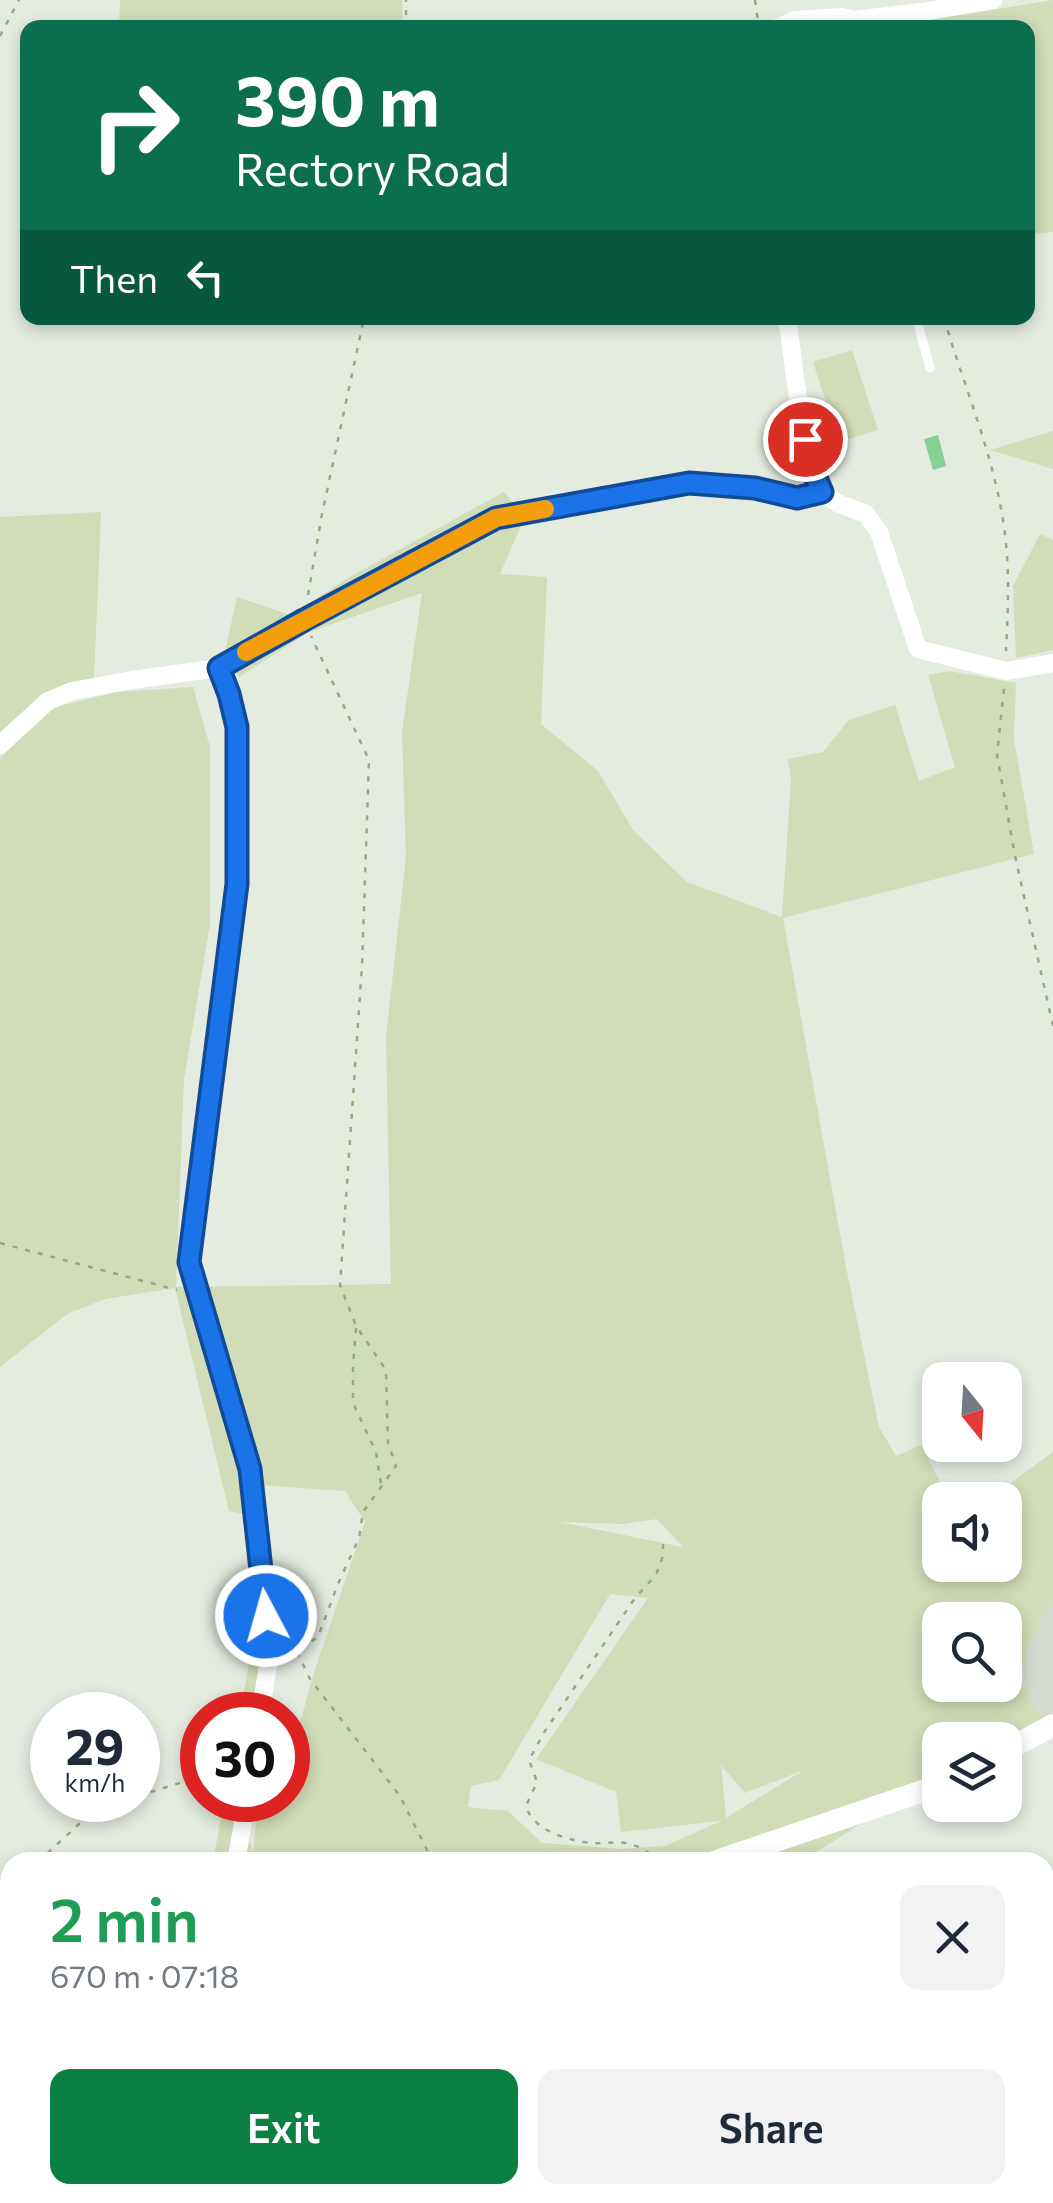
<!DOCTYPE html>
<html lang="en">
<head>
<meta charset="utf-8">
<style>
  :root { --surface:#fff; --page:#f2f2f3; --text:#1f2937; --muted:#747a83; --accent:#0b8043 }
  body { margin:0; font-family:Commissioner,sans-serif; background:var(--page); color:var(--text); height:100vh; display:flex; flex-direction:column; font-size:38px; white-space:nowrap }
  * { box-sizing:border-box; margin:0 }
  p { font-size:32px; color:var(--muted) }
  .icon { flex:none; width:55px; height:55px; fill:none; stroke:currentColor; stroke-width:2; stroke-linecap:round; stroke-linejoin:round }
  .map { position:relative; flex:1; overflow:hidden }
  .side { position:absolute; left:0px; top:1852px; width:1055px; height:352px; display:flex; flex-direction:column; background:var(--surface); border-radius:30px 30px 0 0; box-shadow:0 5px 15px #0003 }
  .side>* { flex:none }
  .guide { position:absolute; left:20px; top:20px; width:1015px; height:305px; border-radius:20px; box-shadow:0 5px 15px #0003; background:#0b6e4f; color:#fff; overflow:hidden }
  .needle { width:65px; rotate:162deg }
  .tools { position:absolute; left:922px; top:1362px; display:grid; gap:20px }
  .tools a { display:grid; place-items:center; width:100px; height:100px; border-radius:20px; background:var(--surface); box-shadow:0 5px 15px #0003; font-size:50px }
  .speed { position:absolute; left:30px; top:1692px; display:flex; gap:20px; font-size:50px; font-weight:700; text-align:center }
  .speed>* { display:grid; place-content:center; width:130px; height:130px; border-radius:50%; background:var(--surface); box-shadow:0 5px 15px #0003; line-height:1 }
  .speed small { font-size:25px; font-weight:400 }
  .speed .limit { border:15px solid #d22; background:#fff; color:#111 }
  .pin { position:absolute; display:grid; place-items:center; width:85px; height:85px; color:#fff; margin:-42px; border:5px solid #fff; border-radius:50%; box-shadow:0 2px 10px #0007 }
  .me { position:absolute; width:110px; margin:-55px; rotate:354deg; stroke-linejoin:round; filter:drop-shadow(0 0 8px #0008) }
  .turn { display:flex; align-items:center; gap:35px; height:210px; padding:0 50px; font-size:45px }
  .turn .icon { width:130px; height:130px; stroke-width:2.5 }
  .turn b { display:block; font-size:70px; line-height:85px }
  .then { display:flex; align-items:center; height:95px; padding:0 50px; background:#0003; gap:20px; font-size:38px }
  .round { display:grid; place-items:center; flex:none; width:105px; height:105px; border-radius:20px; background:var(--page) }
  .summary { display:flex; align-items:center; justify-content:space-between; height:170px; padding:0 50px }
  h1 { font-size:60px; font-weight:600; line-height:75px; color:#1e9e55 }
  .cta { display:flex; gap:20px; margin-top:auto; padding:20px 50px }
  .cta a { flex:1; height:115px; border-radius:20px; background:var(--accent); color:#fff; font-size:40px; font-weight:600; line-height:115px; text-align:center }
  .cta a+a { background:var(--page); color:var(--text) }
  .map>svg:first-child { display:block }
  .built { fill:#d3dace }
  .green { fill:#d1dcb8; fill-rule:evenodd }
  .water { fill:#87d095 }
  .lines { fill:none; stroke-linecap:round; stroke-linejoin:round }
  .path { stroke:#8dae80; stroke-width:2.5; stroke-dasharray:5 8; stroke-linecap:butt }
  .service { stroke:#fff; stroke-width:9 }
  .minor { stroke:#fff; stroke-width:18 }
  .tertiary { stroke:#fff; stroke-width:22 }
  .route-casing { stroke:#114b97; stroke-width:25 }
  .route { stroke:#1a73e8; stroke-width:18 }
  .slow { stroke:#f59e0b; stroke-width:18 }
</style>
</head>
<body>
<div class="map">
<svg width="1053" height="2203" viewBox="0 0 1053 2203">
  <rect width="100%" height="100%" fill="#e4ebdf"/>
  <path class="built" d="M1053 1603V1716L1044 1721 1019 1677 1041 1617Z"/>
  <path class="green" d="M120 0H402L403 27H119Z
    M1053 0V232L1029 234 1028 233V28L853 27 968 14Z
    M852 350 878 430 839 442 813 362Z
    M1053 431V469L990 450Z
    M504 492 524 519 500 574 547 577 541 724 598 771 633 830 687 882 782 917 791 780 788 759 823 752 849 720 895 705 919 781 955 767 928 675 949 671 1016 683 1014 739 1034 854 783 918 846 1267 879 1427 896 1456 921 1445 946 1493 1009 1484 1053 1452V1603L1041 1617 1019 1677 1044 1721 1005 1740H940V1773L801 1862H213L224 1800H240L253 1853 258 1800H288V1767L313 1675 365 1522 345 1491 259 1485 244 1514 229 1511 175 1288 105 1299 67 1314 0 1367V758L51 708 117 692 193 687 210 747V924L184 1079 176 1287 391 1284 386 1037 406 857 402 732 422 593 309 632 239 677 225 652 237 597 290 615 355 574ZM940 1500H1005V1565H940ZM657 1519 683 1547 560 1522 623 1524ZM610 1594 648 1598 536 1759 616 1792 621 1832 721 1821 665 1846 622 1849 542 1843 508 1811 468 1807 471 1786 499 1780ZM940 1620H1005V1685H940ZM721 1765 745 1793 804 1770 726 1818Z
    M101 512 94 680 48 692 0 732V517Z
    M1040 534 1053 540V650L1016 658 1013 586Z
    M260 1663 252 1715H240L249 1664Z
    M10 2178V2195H79L67 2203H0V2186Z"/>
  <path class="water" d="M938 435 946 466 933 470 924 439Z"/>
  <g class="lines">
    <path class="path" d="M755 0 759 28
      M406 28V0
      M0 36 19 0
      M944 318C964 387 994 455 1004 527 1010 568 1008 610 1006 651
      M308 595 322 514 364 318
      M1004 689 997 755 1015 856 1053 1026
      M0 1243 177 1290
      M356 1328 353 1366V1403L376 1452 381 1484
      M288 1651 297 1650 318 1637 338 1584 359 1538 363 1512 396 1466 388 1443 386 1370 356 1326 340 1285 362 966 369 760 311 636
      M297 1652 310 1679 400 1796 433 1862
      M138 1796 202 1776
      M38 1862 80 1823 129 1800
      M660 1862C652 1855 643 1848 633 1845 621 1840 606 1844 593 1843 569 1841 533 1831 526 1806L537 1782 529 1760 545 1731 635 1598 656 1575 663 1556V1538
      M0 1879 10 1875"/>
    <path class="service" d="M914 318 918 324 930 368"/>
    <path class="minor" d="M777 28 795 20 842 17 854 20 929 11 993 0
      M787 318C796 375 799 438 822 492
      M822 492 837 503 866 514 879 532 918 649 1006 671 1053 663
      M219 668 229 694 237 727V884L189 1262 250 1469 270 1653 260 1715
      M0 745 48 701 72 691 132 680 219 668 303 620 496 518 689 483 755 489 797 498 822 492
      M236 1862 247 1800"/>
    <path class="tertiary" d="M1005 1751 1053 1725
      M714 1862 940 1785
      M83 2203 95 2195"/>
  </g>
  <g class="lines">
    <g class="route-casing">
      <path id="route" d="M266 1616 250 1469 189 1262 237 884V727L229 694 219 668 304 620 496 518 689 483 755 488 797 498 822 492 815 476 805 439"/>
    </g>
    <use href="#route" class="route"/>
    <path class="slow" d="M246 652 496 518 545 509"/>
  </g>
</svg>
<div class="tools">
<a><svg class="needle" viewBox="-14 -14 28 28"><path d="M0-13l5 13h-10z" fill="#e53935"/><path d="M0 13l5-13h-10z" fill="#747a83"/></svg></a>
<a><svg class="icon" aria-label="sound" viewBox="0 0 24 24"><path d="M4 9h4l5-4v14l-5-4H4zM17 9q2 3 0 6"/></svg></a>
<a><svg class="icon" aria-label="search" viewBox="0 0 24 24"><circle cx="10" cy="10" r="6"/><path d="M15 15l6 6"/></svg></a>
<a><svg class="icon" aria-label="layers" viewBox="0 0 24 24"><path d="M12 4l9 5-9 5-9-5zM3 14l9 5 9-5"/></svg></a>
</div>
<div class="speed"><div>29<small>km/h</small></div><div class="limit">30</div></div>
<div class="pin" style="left:805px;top:439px;background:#d93025"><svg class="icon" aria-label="arrive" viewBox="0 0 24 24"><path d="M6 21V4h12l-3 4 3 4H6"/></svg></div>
<svg class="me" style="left:266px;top:1616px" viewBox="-20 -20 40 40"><circle r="17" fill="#1a73e8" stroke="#fff" stroke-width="3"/><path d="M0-11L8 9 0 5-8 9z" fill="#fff"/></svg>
<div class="guide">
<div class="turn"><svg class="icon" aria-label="right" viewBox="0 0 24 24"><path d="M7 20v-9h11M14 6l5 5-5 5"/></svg><div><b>390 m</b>Rectory Road</div></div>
<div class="then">Then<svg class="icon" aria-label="left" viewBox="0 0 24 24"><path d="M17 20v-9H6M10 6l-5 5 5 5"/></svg></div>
</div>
<section class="side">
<div class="summary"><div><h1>2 min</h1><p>670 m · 07:18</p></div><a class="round"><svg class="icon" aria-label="close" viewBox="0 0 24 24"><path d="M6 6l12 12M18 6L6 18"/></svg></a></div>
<div class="cta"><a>Exit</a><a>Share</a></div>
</section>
</div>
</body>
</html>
